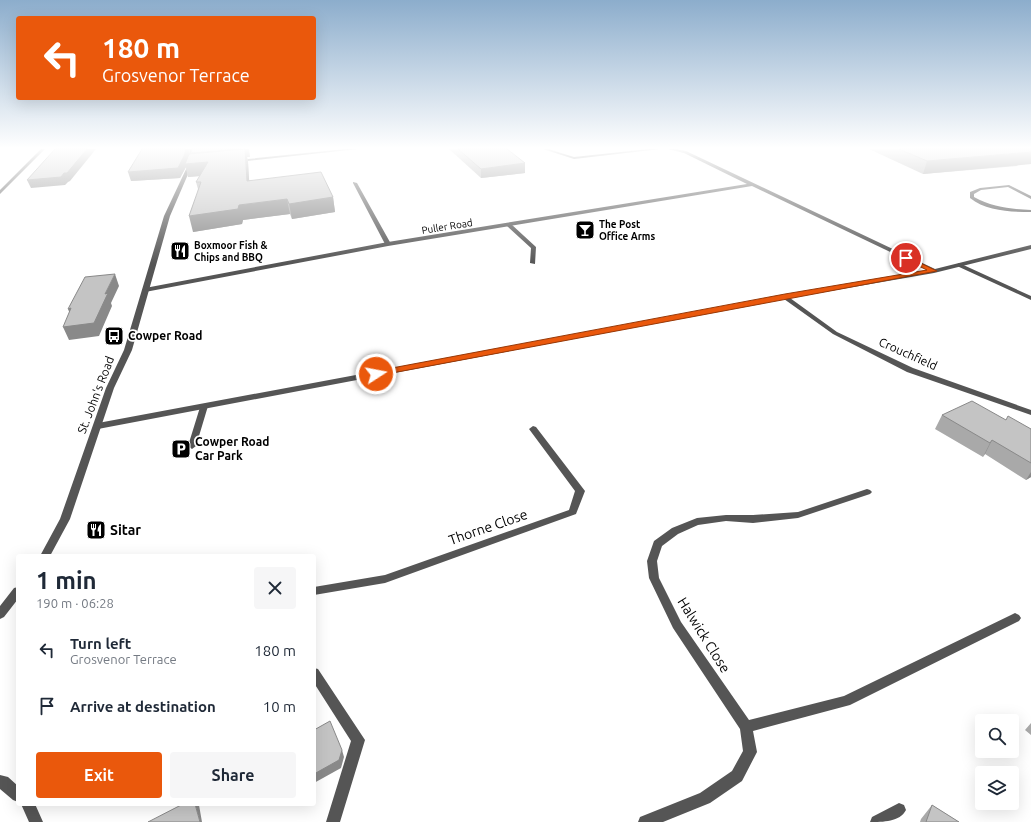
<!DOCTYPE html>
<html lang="en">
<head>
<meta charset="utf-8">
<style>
  :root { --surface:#fff; --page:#f6f6f7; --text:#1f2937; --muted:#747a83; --accent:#ea580c }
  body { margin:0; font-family:Ubuntu,sans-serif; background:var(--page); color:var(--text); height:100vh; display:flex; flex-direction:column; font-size:15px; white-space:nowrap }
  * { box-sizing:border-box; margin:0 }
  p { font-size:13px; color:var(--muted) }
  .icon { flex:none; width:22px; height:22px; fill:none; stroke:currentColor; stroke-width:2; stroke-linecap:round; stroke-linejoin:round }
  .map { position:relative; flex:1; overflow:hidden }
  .details { position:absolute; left:16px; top:554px; width:300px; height:252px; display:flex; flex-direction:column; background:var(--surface); border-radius:4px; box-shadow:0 4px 16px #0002 }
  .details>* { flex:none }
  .hud { position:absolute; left:16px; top:16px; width:300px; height:84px; border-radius:4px; box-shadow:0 4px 16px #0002; background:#ea580c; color:#fff; overflow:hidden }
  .fabs { position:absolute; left:975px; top:714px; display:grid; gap:8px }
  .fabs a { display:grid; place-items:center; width:44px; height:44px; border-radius:4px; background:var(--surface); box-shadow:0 4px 16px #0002; font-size:20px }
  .pin { position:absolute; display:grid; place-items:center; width:34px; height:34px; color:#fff; margin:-17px; border:2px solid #fff; border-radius:50%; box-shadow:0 1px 4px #0007 }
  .me { position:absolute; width:44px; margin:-22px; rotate:79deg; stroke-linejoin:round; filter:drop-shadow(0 0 3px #0008) }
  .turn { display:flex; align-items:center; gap:14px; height:84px; padding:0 20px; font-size:18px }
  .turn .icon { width:52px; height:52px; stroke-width:2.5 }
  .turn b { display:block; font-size:28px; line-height:34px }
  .round { display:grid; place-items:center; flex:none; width:42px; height:42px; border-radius:4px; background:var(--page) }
  .overview { display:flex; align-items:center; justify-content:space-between; height:68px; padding:0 20px }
  h1 { font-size:24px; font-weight:700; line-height:30px }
  .cta { display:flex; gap:8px; margin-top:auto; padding:8px 20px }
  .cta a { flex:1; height:46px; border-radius:4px; background:var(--accent); color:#fff; font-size:16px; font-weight:700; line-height:46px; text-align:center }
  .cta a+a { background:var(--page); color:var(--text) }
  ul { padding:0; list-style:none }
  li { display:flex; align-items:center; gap:12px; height:56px; padding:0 20px }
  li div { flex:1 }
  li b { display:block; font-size:15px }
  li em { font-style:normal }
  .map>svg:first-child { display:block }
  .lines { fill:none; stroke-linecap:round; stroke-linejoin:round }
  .service { fill:#555; fill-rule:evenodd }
  .minor { fill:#555; fill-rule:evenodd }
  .tertiary { fill:#555; fill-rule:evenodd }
  .wall { fill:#a9a9a9 }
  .shaded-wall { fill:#898989 }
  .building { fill:#c4c4c4; stroke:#898989 }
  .route { fill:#ea580c; stroke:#983908 }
  .labels { text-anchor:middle; stroke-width:3.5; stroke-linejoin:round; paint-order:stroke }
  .far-poi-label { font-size:10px; font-weight:bold; fill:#000; stroke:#fff; text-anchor:start }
  .far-street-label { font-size:10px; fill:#000; stroke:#fff }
  .poi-label { font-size:12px; font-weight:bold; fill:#000; stroke:#fff; text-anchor:start }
  .street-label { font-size:12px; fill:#000; stroke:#fff }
  .near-street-label { font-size:14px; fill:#000; stroke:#fff }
  .near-poi-label { font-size:14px; font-weight:bold; fill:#000; stroke:#fff; text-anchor:start }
</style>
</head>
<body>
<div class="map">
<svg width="1031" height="822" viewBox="0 0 1031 822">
  <rect width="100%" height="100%" fill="#fff"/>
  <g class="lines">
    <path class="service" d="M353 182 357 183 391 244 390 245 385 244 353 183Z
      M1009 185 1031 196V199L1008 187 981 190 974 194V197C992 207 1011 209 1031 210V212C1011 212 986 211 970 198V192L980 188Z
      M507 224H511L536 247 535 264 530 263 531 248 507 226Z
      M959 263 1031 296V300L957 266 956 265Z
      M201 404H204L208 406 196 446 192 449 188 446Z
      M899 803 904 805 906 810C900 822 883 822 870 822L872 817Z"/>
    <path class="minor" d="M41 149H45L0 194V190Z
      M346 149H358L238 162 236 161 238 160Z
      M543 149H548L574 157 649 149H660L574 159Z
      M668 149H675L686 151 935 269 1031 245V249L934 273 790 298 837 332 913 368 1031 410V415L907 372 833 334 784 299 98 429 94 426 98 423 785 295 928 270 752 186 388 246 145 292 142 290 145 288 388 242 747 184 684 153Z
      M533 426 536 427 585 491 576 514 385 583 314 595V587L385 575 569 510 575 491 529 429Z
      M867 489 870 490 872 492 870 494 798 518 753 523 726 521 698 525 678 534 662 546 657 561 659 578 681 622 749 720 844 696 1011 615 1015 613 1019 615 1021 618 1019 621 850 705 753 731 757 752 742 781 710 803 663 822H638L640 817 700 793 732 771 743 751 740 729 673 628 649 578 647 561 654 541 672 528 697 518 726 515H753L798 512Z
      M314 668 318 669 365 740 340 822H326L351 741 314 683Z"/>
    <path class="tertiary" d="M190 149H194L192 165 170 216 132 350 114 388 70 519 50 556H40L60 519 106 388 124 350 164 216 188 165Z
      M18 587V599L4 617 0 619V606L14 588Z
      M0 775 8 777 18 786V802L13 800 0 789Z
      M21 804H35L43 822H29Z"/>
  </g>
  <path class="wall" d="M190 149 188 156 250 157H247L248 162 249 180 333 197 335 212 292 219 290 214 243 220 242 224 193 232 198 189 196 182 200 176 188 177 186 167 180 178 131 181Z
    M449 149H507L525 163V173L481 178Z
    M869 149H1031L1017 166 923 174Z
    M942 415 1006 420 1031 429V477L1026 480 985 454 983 457 935 429Z
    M1031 723V735L1025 730Z
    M932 805 959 822H920L921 819Z"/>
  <path class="shaded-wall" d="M87 149H96L70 181 68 182 65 185 31 188 27 180 64 173Z
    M186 149H190L187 164 208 162 212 175 188 177 186 167 180 178 131 181 128 172Z
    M239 149H249L250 157H247L248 162 250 194 247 181 246 157 194 162 191 153Z
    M1031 152V164L923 174 927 161Z
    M525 163V173L481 178V169Z
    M333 197 335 212 292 219 289 204Z
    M287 199 290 214 243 220 242 224 193 232 189 216 239 205Z
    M115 274 119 286 111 303 112 306 99 336 69 340 63 327 105 294Z
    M71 308 73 322 68 309Z
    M992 440 985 454 983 457 990 443Z
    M1031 472V477L1026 480Z
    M342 750 344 757 341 768 314 783V774Z
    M195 804H198L199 805 202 822H200Z"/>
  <path class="building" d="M55 149H87L67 173H64L61 177 27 180Z
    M142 149H186L184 156 178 168 128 172Z
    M192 149H239L191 153Z
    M245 149 247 181 321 172 333 197 289 204 287 199 239 205 238 209 189 216 201 182H196L208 162 185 164 189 154Z
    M458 149H507L525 163 481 169Z
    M899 149H1031V152L927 161Z
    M115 274 105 294 108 293 94 323 63 327 71 308 68 309 85 277Z
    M972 401 1006 420 1008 416 1031 429V463L992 440 990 443 942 415Z
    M330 721 342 750 339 760 314 774V730Z
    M183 804H195L200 822H148Z
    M932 805 959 822H926Z"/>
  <linearGradient id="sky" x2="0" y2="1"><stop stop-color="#8cadcc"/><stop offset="0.56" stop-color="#fff"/><stop offset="1" stop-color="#fff" stop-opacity="0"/></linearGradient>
  <rect width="1031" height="264" fill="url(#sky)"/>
  <path class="route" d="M904 257H908L937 271 376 376 372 374 376 371 785 294 927 270 904 259Z"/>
  <defs>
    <g id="bar-square" transform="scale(1)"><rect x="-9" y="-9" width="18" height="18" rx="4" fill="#000" stroke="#fff"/><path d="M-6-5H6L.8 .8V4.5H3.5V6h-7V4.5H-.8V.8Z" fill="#fff"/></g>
    <g id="restaurant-square" transform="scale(1)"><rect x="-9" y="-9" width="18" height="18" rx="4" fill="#000" stroke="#fff"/><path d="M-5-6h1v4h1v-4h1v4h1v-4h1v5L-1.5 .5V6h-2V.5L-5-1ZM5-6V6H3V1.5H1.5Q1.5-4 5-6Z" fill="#fff"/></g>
    <g id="bus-square" transform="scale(1)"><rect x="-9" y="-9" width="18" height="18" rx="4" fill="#000" stroke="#fff"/><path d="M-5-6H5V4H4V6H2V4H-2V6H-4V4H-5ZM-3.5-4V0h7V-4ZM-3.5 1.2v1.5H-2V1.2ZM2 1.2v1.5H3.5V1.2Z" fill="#fff"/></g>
    <g id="parking-square" transform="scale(1)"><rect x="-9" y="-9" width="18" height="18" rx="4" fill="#000" stroke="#fff"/><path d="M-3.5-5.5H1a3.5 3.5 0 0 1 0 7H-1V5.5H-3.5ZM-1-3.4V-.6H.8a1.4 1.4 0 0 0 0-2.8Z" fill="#fff"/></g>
  </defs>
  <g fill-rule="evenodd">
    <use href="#bar-square" x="585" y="230"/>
    <use href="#restaurant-square" x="180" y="251"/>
    <use href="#bus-square" x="114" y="336"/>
    <use href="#parking-square" x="181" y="449"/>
    <use href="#restaurant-square" x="96" y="530"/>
  </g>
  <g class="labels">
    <g class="far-poi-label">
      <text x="599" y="228">The Post<tspan x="599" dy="12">Office Arms</tspan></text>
      <text x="194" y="249">Boxmoor Fish &amp;<tspan x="194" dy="12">Chips and BBQ</tspan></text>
    </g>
    <g class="far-street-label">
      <text transform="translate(447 226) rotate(-9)" y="4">Puller Road</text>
    </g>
    <g class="poi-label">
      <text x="128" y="340">Cowper Road</text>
      <text x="195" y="446">Cowper Road<tspan x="195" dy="14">Car Park</tspan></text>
    </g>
    <g class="street-label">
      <text transform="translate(908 354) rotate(24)" y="4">Crouchfield</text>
      <text transform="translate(96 395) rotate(-69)" y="4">St. John's Road</text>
    </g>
    <g class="near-street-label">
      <text transform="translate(488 527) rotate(-19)" y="5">Thorne Close</text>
      <text transform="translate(704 635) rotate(58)" y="5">Halwick Close</text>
    </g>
    <g class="near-poi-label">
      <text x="110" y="535">Sitar</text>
    </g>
  </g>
</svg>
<div class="fabs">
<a><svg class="icon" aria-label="search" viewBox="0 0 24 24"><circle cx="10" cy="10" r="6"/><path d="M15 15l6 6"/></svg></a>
<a><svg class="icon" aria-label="layers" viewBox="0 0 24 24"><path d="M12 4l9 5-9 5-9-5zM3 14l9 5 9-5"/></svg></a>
</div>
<div class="pin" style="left:906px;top:258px;background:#d93025"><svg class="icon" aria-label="arrive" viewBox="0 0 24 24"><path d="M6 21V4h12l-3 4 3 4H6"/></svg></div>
<svg class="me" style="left:376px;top:374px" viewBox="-20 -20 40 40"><circle r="17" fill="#ea580c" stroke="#fff" stroke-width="3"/><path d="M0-11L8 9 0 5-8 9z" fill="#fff"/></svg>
<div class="hud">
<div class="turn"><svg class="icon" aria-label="left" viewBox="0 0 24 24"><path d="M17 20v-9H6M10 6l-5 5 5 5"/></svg><div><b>180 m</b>Grosvenor Terrace</div></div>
</div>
<section class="details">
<div class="overview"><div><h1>1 min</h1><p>190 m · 06:28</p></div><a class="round"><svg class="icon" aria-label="close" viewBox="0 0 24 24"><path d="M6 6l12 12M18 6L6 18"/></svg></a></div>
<ul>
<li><svg class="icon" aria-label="left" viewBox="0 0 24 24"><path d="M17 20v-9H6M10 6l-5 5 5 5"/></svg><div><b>Turn left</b><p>Grosvenor Terrace</p></div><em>180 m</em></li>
<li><svg class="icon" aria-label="arrive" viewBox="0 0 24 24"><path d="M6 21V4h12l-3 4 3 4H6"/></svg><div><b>Arrive at destination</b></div><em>10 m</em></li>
</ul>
<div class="cta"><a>Exit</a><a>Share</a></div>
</section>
</div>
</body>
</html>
